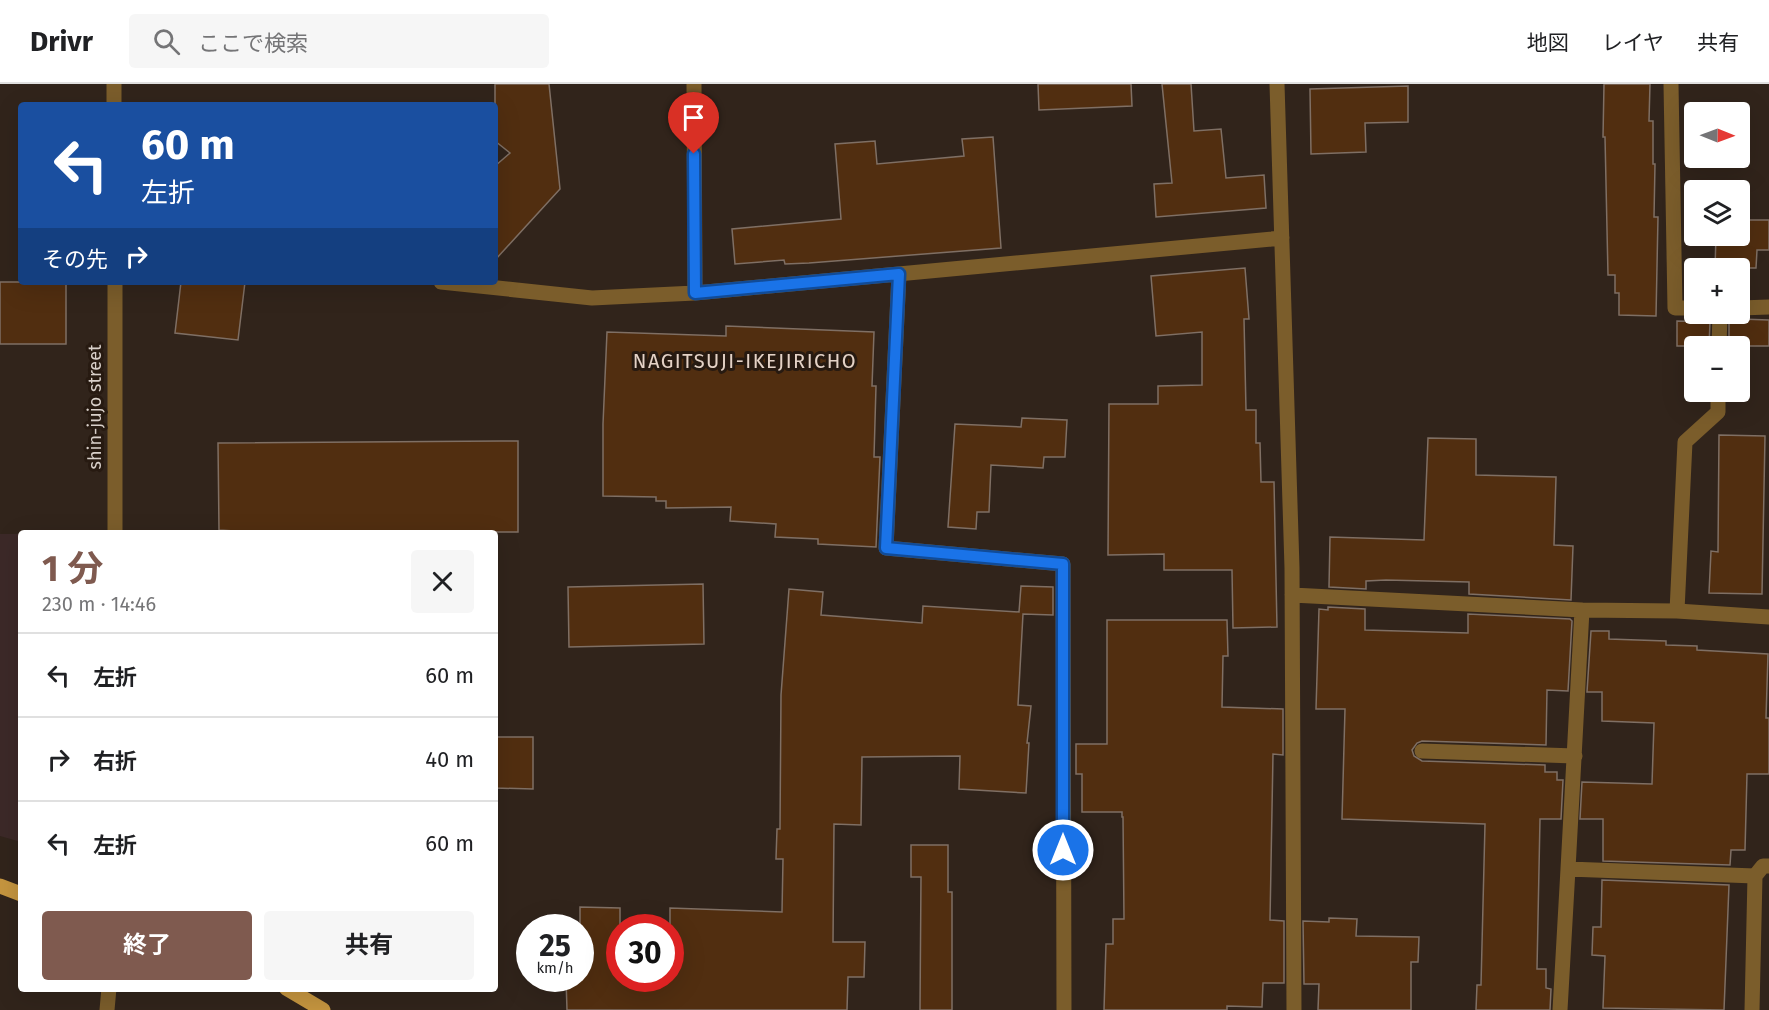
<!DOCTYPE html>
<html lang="ja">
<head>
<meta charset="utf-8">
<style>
  :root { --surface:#fff; --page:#f6f6f6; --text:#202124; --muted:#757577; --line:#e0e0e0; --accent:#7f5a4f }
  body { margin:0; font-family:"Fira Sans","Noto Sans JP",sans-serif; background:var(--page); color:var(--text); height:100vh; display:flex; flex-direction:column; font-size:22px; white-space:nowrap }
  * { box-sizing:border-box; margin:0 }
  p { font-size:20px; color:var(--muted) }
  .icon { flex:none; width:33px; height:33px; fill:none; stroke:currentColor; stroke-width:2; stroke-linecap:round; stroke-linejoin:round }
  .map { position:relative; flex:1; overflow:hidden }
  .details { position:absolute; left:18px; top:446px; width:480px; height:462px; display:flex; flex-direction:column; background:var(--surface); border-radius:6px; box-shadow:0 6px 24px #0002 }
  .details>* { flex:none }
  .hud { position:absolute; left:18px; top:18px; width:480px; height:183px; border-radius:6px; box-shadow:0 6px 24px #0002; background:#1a4fa0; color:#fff; overflow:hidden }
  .needle { width:39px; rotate:91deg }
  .buttons { position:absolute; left:1684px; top:18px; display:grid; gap:12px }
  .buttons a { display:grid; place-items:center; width:66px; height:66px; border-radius:6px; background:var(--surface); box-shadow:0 6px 24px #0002; font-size:30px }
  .speed { position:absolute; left:516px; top:830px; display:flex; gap:12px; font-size:30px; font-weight:700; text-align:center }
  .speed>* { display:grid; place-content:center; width:78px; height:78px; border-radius:50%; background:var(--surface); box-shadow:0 6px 24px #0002; line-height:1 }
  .speed small { font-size:15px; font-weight:400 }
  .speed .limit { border:9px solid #d22; background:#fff; color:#111 }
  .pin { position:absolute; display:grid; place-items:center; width:51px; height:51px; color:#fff; margin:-62px -26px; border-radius:50% 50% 50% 0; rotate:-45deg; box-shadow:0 0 6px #0007 }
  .pin .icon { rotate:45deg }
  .me { position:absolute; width:66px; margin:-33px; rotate:0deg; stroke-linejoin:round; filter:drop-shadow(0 0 4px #0008) }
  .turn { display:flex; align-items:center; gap:21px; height:126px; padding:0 24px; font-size:27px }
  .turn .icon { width:78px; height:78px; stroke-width:2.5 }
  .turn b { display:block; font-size:42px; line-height:51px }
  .then { display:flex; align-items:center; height:57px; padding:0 24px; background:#0003; gap:12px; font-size:22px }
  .round { display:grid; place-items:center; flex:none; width:63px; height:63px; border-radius:6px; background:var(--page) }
  .summary { display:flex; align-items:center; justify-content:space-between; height:102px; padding:0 24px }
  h1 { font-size:36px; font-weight:700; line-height:45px; color:var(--accent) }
  .cta { display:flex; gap:12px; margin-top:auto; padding:12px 24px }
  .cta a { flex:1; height:69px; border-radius:6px; background:var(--accent); color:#fff; font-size:24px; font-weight:700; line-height:69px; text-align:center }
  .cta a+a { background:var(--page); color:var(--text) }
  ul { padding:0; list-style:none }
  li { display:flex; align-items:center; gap:18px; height:84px; padding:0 24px; border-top:2px solid var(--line) }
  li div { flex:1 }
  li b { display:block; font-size:22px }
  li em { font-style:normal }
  header { display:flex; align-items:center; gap:36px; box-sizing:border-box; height:84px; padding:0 30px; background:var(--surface); border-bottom:2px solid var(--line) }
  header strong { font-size:28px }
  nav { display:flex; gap:33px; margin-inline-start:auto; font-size:21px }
  .search { width:420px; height:54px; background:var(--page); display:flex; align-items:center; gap:15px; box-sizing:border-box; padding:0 21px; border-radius:6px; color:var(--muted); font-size:22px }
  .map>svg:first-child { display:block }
  .medical { fill:#3c2928 }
  .building { fill:#512e10; stroke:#7f6f64; stroke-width:1.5 }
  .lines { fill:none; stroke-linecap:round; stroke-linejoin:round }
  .minor { stroke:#7b5d2b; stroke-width:15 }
  .major { stroke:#c5953f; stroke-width:15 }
  .route-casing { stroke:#114b97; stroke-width:15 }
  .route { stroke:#1a73e8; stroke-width:10 }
  .labels { text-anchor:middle; stroke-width:6; stroke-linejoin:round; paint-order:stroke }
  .street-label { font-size:18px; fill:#d9d0ca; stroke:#271a11 }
  .neighbourhood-label { font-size:20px; letter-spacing:1.5px; fill:#e4d2c6; stroke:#271a11 }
</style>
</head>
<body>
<header>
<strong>Drivr</strong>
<div class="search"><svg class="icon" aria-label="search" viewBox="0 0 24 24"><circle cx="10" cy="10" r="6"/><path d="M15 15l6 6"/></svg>ここで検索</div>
<nav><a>地図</a><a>レイヤ</a><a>共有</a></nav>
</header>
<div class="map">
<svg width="1769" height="926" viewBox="0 0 1769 926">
  <rect width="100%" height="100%" fill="#31241b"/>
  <path class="medical" d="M0 450H21V758L0 752Z"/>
  <path class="building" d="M495 0H549L560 105 495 176V82L510 69 495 57Z
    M1038 0H1131L1132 22 1039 26Z
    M1162 0H1191L1194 47 1221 45 1226 94 1264 91 1266 124 1156 133 1154 100 1172 99Z
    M1604 0H1650L1649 37H1653V80H1655L1654 133H1658L1656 232 1619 231V209H1615V191H1608L1605 53H1603Z
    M1408 2V38L1365 39 1366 68 1311 70 1310 5Z
    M993 53 1001 164 809 179 785 180 784 176 735 180 732 145 841 135 835 60 875 57 877 80 964 72 962 55Z
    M1740 136H1769V166H1757L1756 184H1715L1716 152H1740Z
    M1245 184 1249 235H1244L1246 326H1256V359H1260L1261 398H1274L1277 543 1233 544 1232 486H1164V470L1108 471 1109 320H1158V302L1202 301V248L1156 252 1151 192Z
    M0 198H66V260H0Z
    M181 198H245L238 256 175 249Z
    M1740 235 1769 236V262H1729V239H1740Z
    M1677 237 1710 238 1709 262H1677Z
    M726 242 874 248 872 302H876L874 373H880L876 463 818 460V455L775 453 776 440 730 437 731 423 666 424V417H656V413L603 412V340L607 248 726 252Z
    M1022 334 1067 336 1065 373H1044L1043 384 991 381 989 428H977L976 445 948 443 955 340 1021 343Z
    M1719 351 1765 352 1762 510 1709 509 1711 467 1718 468Z
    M1428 354 1476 355V391L1556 393 1554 461 1573 462 1571 516 1469 510V498L1386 496 1366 497V505L1329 503 1330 453 1424 456Z
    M501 357H518V448H234V447L219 446 218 359Z
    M703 500 704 560 569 563 568 503Z
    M1021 502 1053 503V531L1023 530 1018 621 1031 622 1027 659H1029L1026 709 959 705 960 672 862 673 861 741 834 740 833 858H865L864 893H848L847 926H567L566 894H580V823L620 824V894H670V824L782 828 783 775H776L777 745H780L781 611 789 505 823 508 821 531 922 539 923 522 1019 528Z
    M1328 523 1365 525V546L1468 549V530L1570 535 1572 537 1568 607 1547 606 1546 661 1422 657 1417 659 1412 666 1414 672 1422 677 1545 681V688H1557V696H1563L1561 735H1540L1537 885H1546V904L1551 905 1550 926H1476L1477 901H1481L1485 740 1342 735 1345 625H1316L1319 525 1328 526Z
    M1107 536H1227L1228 572H1223L1222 623 1283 625V671L1273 670 1270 836 1284 837V899H1263L1262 923 1227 922V926H1104L1106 860H1113V835H1124L1123 733H1122V728H1082V690H1076V660H1107Z
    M1591 547H1609V555L1666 557V561L1697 562V566L1768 570 1766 634H1769V690H1747L1745 766H1731L1730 781 1603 777V735H1580L1582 698 1652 700 1654 639 1602 637V608H1587Z
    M495 653H533V705L495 704Z
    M911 761H948V808H952V926H920L921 793H911Z
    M1602 796 1729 801 1724 926 1603 924 1605 872 1592 871 1593 843H1601Z
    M1329 834 1357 835 1356 852 1419 853 1418 878H1411V926H1318L1319 900H1304L1303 837 1329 838Z"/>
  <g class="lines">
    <path class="minor" d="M114 0V21
      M694 0 695 209
      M1277 0 1292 484 1294 926
      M1671 0 1675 224H1695
      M899 190 886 464 1063 480 1064 926
      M115 198V448
      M441 198 592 214 695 209 1282 154
      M1740 224 1769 223
      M1719 262 1720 230
      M1292 511 1582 526 1677 527 1769 533
      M1582 526 1568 785 1755 792
      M1677 527 1685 358 1718 328V308
      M1422 667 1575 672
      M107 926 109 904
      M1560 926 1568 785
      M1752 926 1755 792 1763 782H1769"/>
    <path class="major" d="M0 802 21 810
      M286 904 323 926"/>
  </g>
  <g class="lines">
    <g class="route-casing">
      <path id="route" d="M694 70 695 209 899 190 886 464 1063 480V766"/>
    </g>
    <use href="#route" class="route"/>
  </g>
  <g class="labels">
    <g class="street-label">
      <text transform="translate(95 323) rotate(-90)" y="6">shin-jujo street</text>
    </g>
    <g class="neighbourhood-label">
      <text x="745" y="284">NAGITSUJI-IKEJIRICHO</text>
    </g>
  </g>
</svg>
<div class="buttons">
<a><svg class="needle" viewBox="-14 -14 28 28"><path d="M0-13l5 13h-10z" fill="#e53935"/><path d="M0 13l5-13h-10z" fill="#757577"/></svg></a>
<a><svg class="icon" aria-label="layers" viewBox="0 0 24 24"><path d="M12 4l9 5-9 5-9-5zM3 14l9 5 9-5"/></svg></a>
<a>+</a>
<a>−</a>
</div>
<div class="speed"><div>25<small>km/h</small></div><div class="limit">30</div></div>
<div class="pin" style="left:694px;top:70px;background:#d93025"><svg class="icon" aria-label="arrive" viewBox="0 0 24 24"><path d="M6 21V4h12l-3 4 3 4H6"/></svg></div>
<svg class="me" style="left:1063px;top:766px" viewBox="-20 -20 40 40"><circle r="17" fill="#1a73e8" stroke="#fff" stroke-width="3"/><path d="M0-11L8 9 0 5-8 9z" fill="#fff"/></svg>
<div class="hud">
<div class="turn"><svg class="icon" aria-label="left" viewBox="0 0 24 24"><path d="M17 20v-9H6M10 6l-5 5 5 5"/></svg><div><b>60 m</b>左折</div></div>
<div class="then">その先<svg class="icon" aria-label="right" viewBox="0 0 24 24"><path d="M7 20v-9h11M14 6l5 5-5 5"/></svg></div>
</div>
<section class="details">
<div class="summary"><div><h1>1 分</h1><p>230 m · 14:46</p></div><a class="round"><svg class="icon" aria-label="close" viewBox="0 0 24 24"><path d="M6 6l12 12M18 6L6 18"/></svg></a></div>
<ul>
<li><svg class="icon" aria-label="left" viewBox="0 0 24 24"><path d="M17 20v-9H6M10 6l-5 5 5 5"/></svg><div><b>左折</b></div><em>60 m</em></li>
<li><svg class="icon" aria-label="right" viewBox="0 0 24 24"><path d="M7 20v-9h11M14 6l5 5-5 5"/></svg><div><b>右折</b></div><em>40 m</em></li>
<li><svg class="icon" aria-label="left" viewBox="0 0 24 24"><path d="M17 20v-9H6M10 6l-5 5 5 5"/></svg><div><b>左折</b></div><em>60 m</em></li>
</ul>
<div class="cta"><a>終了</a><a>共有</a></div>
</section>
</div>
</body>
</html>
